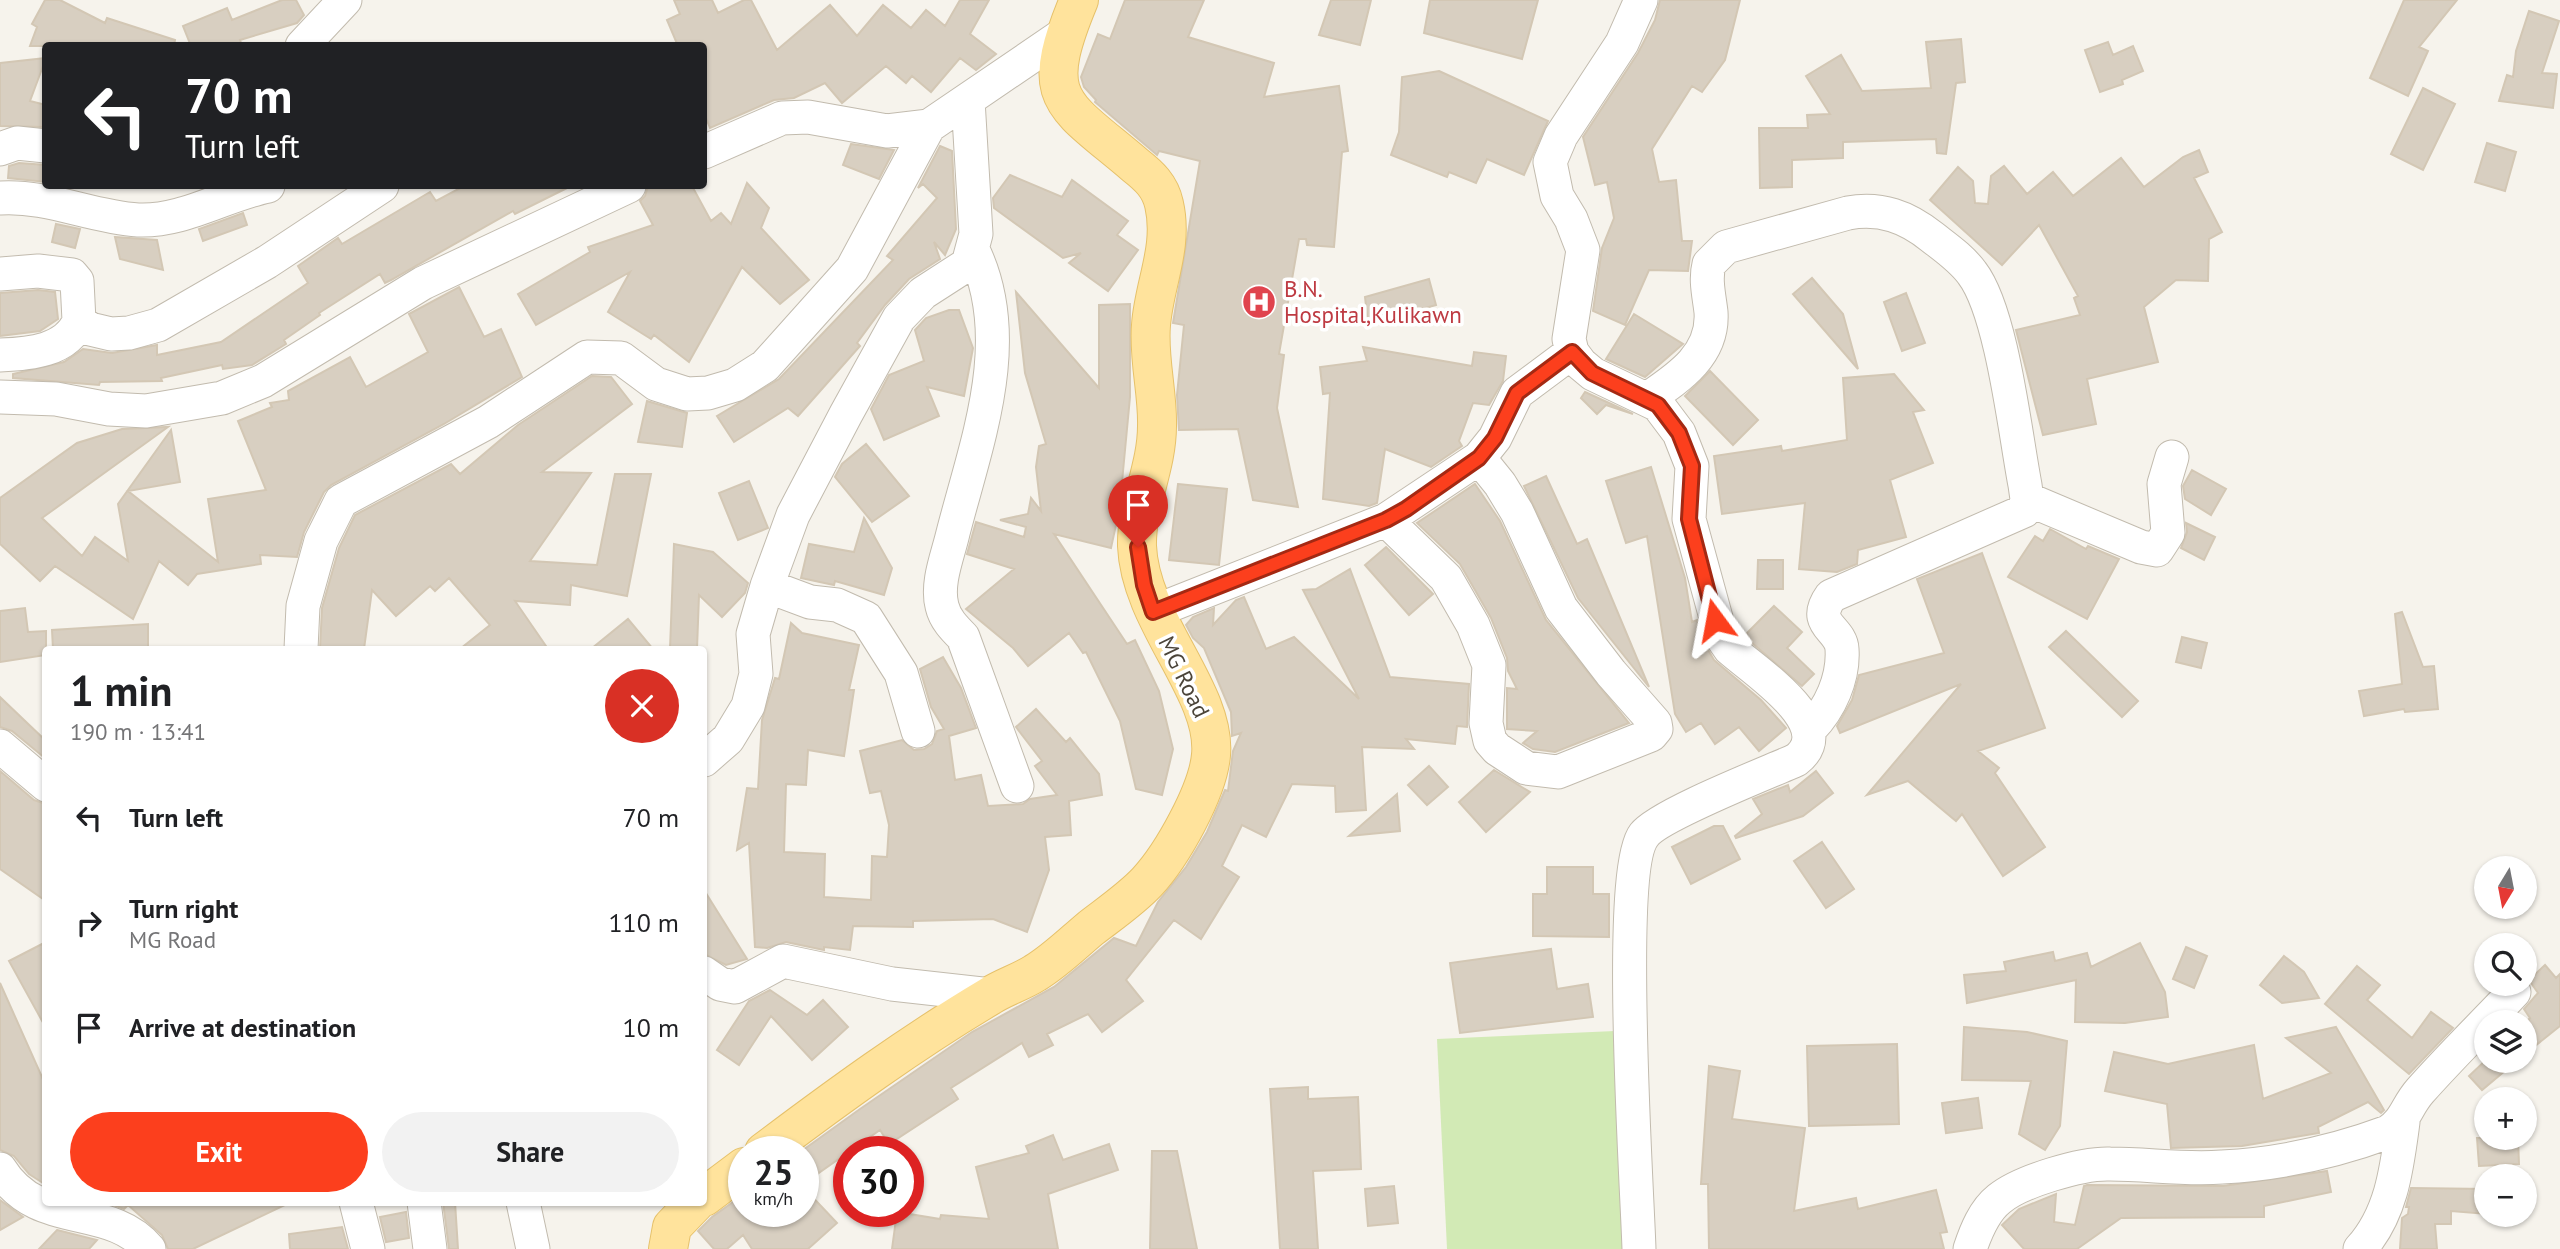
<!DOCTYPE html>
<html lang="en">
<head>
<meta charset="utf-8">
<style>
  :root { --surface:#fff; --page:#f2f2f2; --text:#202124; --muted:#757577; --accent:#fc3f1d }
  body { margin:0; font-family:"PT Sans",sans-serif; background:var(--page); color:var(--text); height:100vh; display:flex; flex-direction:column; font-size:26px; white-space:nowrap }
  * { box-sizing:border-box; margin:0 }
  p { font-size:23px; color:var(--muted) }
  .icon { flex:none; width:38px; height:38px; fill:none; stroke:currentColor; stroke-width:2; stroke-linecap:round; stroke-linejoin:round }
  .map { position:relative; flex:1; overflow:hidden }
  .sheet { position:absolute; left:42px; top:646px; width:665px; height:560px; display:flex; flex-direction:column; background:var(--surface); border-radius:7px; box-shadow:0 2px 5px #0004 }
  .sheet>* { flex:none }
  .guide { position:absolute; left:42px; top:42px; width:665px; height:147px; border-radius:7px; box-shadow:0 2px 5px #0004; background:#202124; color:#fff; overflow:hidden }
  .needle { width:46px; rotate:190deg }
  .fabs { position:absolute; left:2474px; top:856px; display:grid; gap:14px }
  .fabs a { display:grid; place-items:center; width:63px; height:63px; border-radius:50%; background:var(--surface); box-shadow:0 2px 5px #0004; font-size:35px }
  .speed { position:absolute; left:728px; top:1136px; display:flex; gap:14px; font-size:35px; font-weight:700; text-align:center }
  .speed>* { display:grid; place-content:center; width:91px; height:91px; border-radius:50%; background:var(--surface); box-shadow:0 2px 5px #0004; line-height:1 }
  .speed small { font-size:18px; font-weight:400 }
  .speed .limit { border:10px solid #d22; background:#fff; color:#111 }
  .pin { position:absolute; display:grid; place-items:center; width:60px; height:60px; color:#fff; margin:-72px -30px; border-radius:50% 50% 50% 0; rotate:-45deg; box-shadow:0 0 7px #0007 }
  .pin .icon { rotate:45deg }
  .me { position:absolute; width:77px; margin:-38px; rotate:347deg; stroke-linejoin:round; filter:drop-shadow(0 0 5px #0008) }
  .turn { display:flex; align-items:center; gap:24px; height:147px; padding:0 28px; font-size:32px }
  .turn .icon { width:91px; height:91px; stroke-width:2.5 }
  .turn b { display:block; font-size:49px; line-height:60px }
  .round { display:grid; place-items:center; flex:none; width:74px; height:74px; border-radius:37px; background:var(--page) }
  .head { display:flex; align-items:center; justify-content:space-between; height:119px; padding:0 28px }
  h1 { font-size:42px; font-weight:700; line-height:52px }
  .button { display:flex; gap:14px; margin-top:auto; padding:14px 28px }
  .button a { flex:1; height:80px; border-radius:42px; background:var(--accent); color:#fff; font-size:28px; font-weight:700; line-height:80px; text-align:center }
  .button a+a { background:var(--page); color:var(--text) }
  ul { padding:0; list-style:none }
  li { display:flex; align-items:center; gap:21px; height:105px; padding:0 28px }
  li div { flex:1 }
  li b { display:block; font-size:26px }
  li em { font-style:normal }
  .map>svg:first-child { display:block }
  .grass { fill:#d2eab5 }
  .building { fill:#d8cfc1; stroke:#d3c7b4; stroke-width:2 }
  .lines { fill:none; stroke-linecap:round; stroke-linejoin:round }
  .minor-casing { stroke:#c2bbae; stroke-width:35 }
  .major-casing { stroke:#e6c16a; stroke-width:40 }
  .minor { stroke:#fff; stroke-width:33 }
  .major { stroke:#ffe39c; stroke-width:38 }
  .route-casing { stroke:#a42913; stroke-width:18 }
  .route { stroke:#fc3f1d; stroke-width:12 }
  .labels { text-anchor:middle; stroke-width:7; stroke-linejoin:round; paint-order:stroke }
  .health-label { font-size:23px; fill:#be3a42; stroke:#fff; text-anchor:start }
  .street-label { font-size:23px; fill:#4b4439; stroke:#fff }
</style>
</head>
<body>
<div class="map">
<svg width="2560" height="1249" viewBox="0 0 2560 1249">
  <rect width="100%" height="100%" fill="#f6f3ec"/>
  <path class="grass" d="M1615 1031 1625 1249H1447L1437 1039Z"/>
  <path class="building" d="M45 0H60L105 23 107 18 175 40 174 46H30L37 27 32 24Z
    M282 0H296L304 15 297 23 240 40 242 46H191L183 26 227 8 232 20Z
    M674 0H712L718 13 744 0H751L777 50 830 5 857 36 883 5 911 28 926 10 945 26 960 0H989L970 34 996 54 976 70 960 58 931 92 912 76 906 83 886 66 842 103 825 83 794 98 774 100 710 128 704 113V46H678L667 20 680 14Z
    M1125 0H1204L1188 37 1274 63 1264 97 1339 86 1348 151 1342 152 1334 247 1307 245 1306 239H1299L1279 354 1284 355 1277 408 1298 507 1253 500 1238 429 1179 430 1177 395 1184 325 1173 323 1200 161 1159 151 1157 155 1095 102 1096 100 1084 87 1081 77 1098 34 1110 39Z
    M1331 0H1371L1360 45 1319 35Z
    M1430 0H1538L1522 59 1424 33Z
    M1660 0H1740L1725 60 1702 92 1692 86 1652 149 1659 182 1676 180 1682 241H1692L1688 271 1649 270 1625 325 1593 311 1602 248 1614 218 1607 182 1595 185 1583 137 1638 53 1655 20Z
    M2404 0H2457L2419 47 2428 51 2408 96 2370 78Z
    M2529 11 2559 21 2542 73 2557 74 2553 108 2499 101 2507 75 2513 77 2516 51Z
    M1961 39 1965 82 1956 83 1946 154 1937 153 1936 139 1843 142V158L1792 160V187L1760 188 1759 128H1808L1807 115 1830 114 1806 76 1841 55 1862 91 1931 88 1926 42Z
    M2108 42 2113 55 2133 46 2143 71 2122 80 2123 84 2100 92 2085 50Z
    M46 58 30 101 46 105V127L0 126V63Z
    M1439 71 1548 121 1524 175 1487 159 1476 183 1449 172 1447 177 1391 155 1399 132 1402 77Z
    M2423 88 2455 104 2423 170 2391 154Z
    M2487 143 2516 152 2505 191 2475 182Z
    M851 144 894 150 879 179 843 165Z
    M940 146 952 151 956 229 945 255 934 242 940 259 909 279 885 305 857 343 860 346 798 416 788 408 734 442 717 416 779 379 893 260 887 256 937 198 923 184 918 188Z
    M2199 150 2208 172 2194 178 2222 232 2209 239 2208 281 2176 280 2144 307 2158 362 2087 379 2096 424 2043 435 2016 330 2080 315 2074 298 2078 296 2039 225 2002 265 1930 200 1958 167 1973 181 1975 203 1988 204 1991 176 2004 166 2027 194 2053 172 2073 196 2121 158 2144 187 2183 157Z
    M19 163 46 165V182L8 178 9 166Z
    M1010 175 1062 197 1072 180 1128 221 1117 235 1138 250 1108 291 1069 263 1081 253 1063 258 994 208 993 198Z
    M747 183 769 208 761 228 809 280 780 304 742 267 689 362 654 335 651 339 608 312 630 272 536 325 518 294 590 252 588 247 653 225 640 201 645 196 648 186H692L711 221 721 213 731 224Z
    M464 186H571L515 214 513 211 391 280 385 283 380 274 319 313 320 315 284 340 286 344 252 365 223 369 222 365 161 378 162 381 100 382 99 385 13 378V374L64 362 83 349 112 353 157 345V355L221 342 308 283 298 266 338 238 342 244 430 192 436 201Z
    M243 213 247 225 203 241 199 229Z
    M56 224 80 229 75 248 52 242Z
    M115 237 157 240 163 270 120 259Z
    M1812 278 1843 314 1858 369 1793 294Z
    M1429 279 1436 305 1368 324 1365 297Z
    M459 287 484 337 501 329 522 377 444 424 331 485 324 492 304 532 297 557 260 555 261 564 197 574 188 585 159 561 133 619 55 566 40 581 0 544V498L77 443 122 429 168 427 42 518 82 556 95 537 128 561 118 504 171 430 180 482 128 491 218 562 208 499 266 490 238 421 272 407 270 403 289 400 288 391 350 357 366 387 428 352 409 314Z
    M38 290 55 292 58 319 40 331 0 336V293Z
    M1016 292 1099 388V305L1130 304V397L1122 482 1125 483 1111 548 1054 534 1127 644 1135 640 1159 691 1173 749 1162 795 1136 789 1120 721 1086 652 1083 653 1069 633 1028 666 1013 648 966 609 1014 569 967 554 976 522 1024 537 1026 527 1000 520 1028 514 1031 498 1041 511 1036 467 1039 446 1046 444 1025 373Z
    M1906 293 1925 343 1902 351 1884 302Z
    M949 310H959L973 348 964 396 927 387 939 416 884 440 871 409 889 375 924 361 915 330 926 318Z
    M1634 314 1683 344 1645 377 1606 359Z
    M1363 347 1472 366 1474 352 1506 356 1503 381 1489 405 1473 403 1459 441 1462 446 1431 467 1385 449 1377 503 1369 506 1323 499 1330 393 1323 394 1320 367 1367 361Z
    M1710 371 1758 420 1733 445 1685 396Z
    M1894 374 1924 410 1913 412 1933 463 1890 480 1906 537 1858 550 1857 564 1837 572 1799 569 1805 503 1722 514 1714 456 1781 446 1782 451 1847 440 1843 378Z
    M592 376 611 377 632 404 542 472 591 473 530 561 597 565 615 474H651L627 596 571 585 570 605 515 601 548 649H460L490 625 449 578 435 591 430 586 396 616 372 590 364 649H320L322 608 339 548 355 515 451 464 460 474 518 425Z
    M1585 392 1633 414 1606 405 1597 414 1581 398Z
    M647 401 687 413 682 447 638 442Z
    M866 444 909 496 872 522 835 477 842 464Z
    M1651 467 1685 578 1692 622 1697 620 1703 641 1714 660 1761 700 1786 728 1759 751 1739 727 1715 744 1701 723 1686 732 1675 714 1647 536 1626 543 1606 481Z
    M2192 470 2226 489 2211 515 2185 499 2183 486Z
    M1546 476 1577 544 1587 539 1649 687 1578 598 1524 486Z
    M749 481 768 528 738 540 719 493Z
    M1178 484 1227 489 1219 565 1169 560Z
    M1475 484 1500 521 1546 620 1629 723 1555 752 1533 749 1523 743 1537 731 1507 729V688L1517 689 1508 671 1507 658 1491 618 1460 564 1417 523Z
    M864 518 892 568 884 595 835 581 834 585 801 578 809 544 854 552Z
    M2186 523 2215 537 2204 560 2181 548 2187 532Z
    M2050 529 2086 549 2088 546 2119 559 2087 619 2008 577 2035 536 2043 541Z
    M674 544 713 552 748 583 745 593 722 617 699 595 697 649H670Z
    M1386 547 1433 594 1409 615 1365 565Z
    M1982 553 2045 728 1978 751 1999 768 1995 773 2045 847 2003 876 1962 814 1956 821 1908 781 1867 795 1961 684 1840 733 1837 726 1852 700 1859 675 1944 653 1917 579Z
    M1758 560H1783V589H1757Z
    M1350 569 1390 677 1469 684 1467 727 1457 726 1455 744 1406 739 1414 749 1362 747 1366 810 1336 812 1335 786 1292 784 1266 837 1242 825 1222 866 1239 877 1201 939 1174 920 1126 980 1143 1001 1102 1032 1088 1014 1047 1034 1053 1045 1029 1057 1022 1043 951 1088 958 1099 889 1144 880 1130 803 1184V1150L860 1109 972 1032 1054 987 1114 938 1136 946 1158 902 1186 867 1207 832 1225 790 1228 791 1233 751 1241 733 1232 736 1231 712 1204 648 1193 638 1186 625 1193 617 1214 608 1213 625 1236 600 1244 597 1266 649 1294 637 1359 699 1303 590 1316 589Z
    M1774 606 1802 632 1787 648 1814 674 1802 686 1744 636Z
    M25 608 28 632 46 631V655L0 662V611Z
    M2402 612 2423 667 2434 666 2438 709 2405 712 2404 709 2364 716 2359 691 2402 684 2395 614Z
    M628 619 653 649H591Z
    M791 623 802 633 859 645 849 690H854L844 756 808 750 806 785 786 784 784 852 825 854 824 897 871 900 872 856 887 857 889 825 881 791 870 793 860 751 902 740 914 750 924 749 932 744 937 731 944 729 931 707 920 669 943 657 961 688 976 728 949 736 955 780 981 775 988 806 1023 804 1030 799 1057 795 1035 766 1042 761 1016 727 1036 709 1066 742 1070 738 1099 774 1102 795 1069 801 1071 835 1045 837 1049 870 1027 932 993 919 913 921V927L853 926 850 950 824 947V950L786 942 767 948 755 947 749 843 737 850 747 788 758 789 762 720 775 678 779 679Z
    M148 624V649H53L52 630Z
    M2066 631 2138 701 2122 717 2049 647Z
    M2182 637 2207 643 2201 668 2176 662Z
    M0 697 46 741V759L12 731 0 727Z
    M1429 766 1448 787 1427 805 1408 785Z
    M1494 770 1530 792 1486 832 1459 802Z
    M0 771 34 800 46 804V901L0 869Z
    M1816 771 1833 793 1803 816 1736 838 1735 836 1762 814 1753 799 1788 785 1790 792Z
    M1397 794 1400 831 1349 836Z
    M1714 826H1723L1740 859 1691 884 1672 847Z
    M1822 842 1854 889 1826 908 1794 861Z
    M1547 867H1593V894H1609V937L1533 936V894H1547Z
    M704 890 747 959 726 965 704 954Z
    M46 942V1028L9 961Z
    M2140 943 2165 992 2168 1017 2125 1023 2075 1022 2076 980 1967 1003 1964 975 2006 971 2004 962 2053 952 2055 961 2087 953 2091 967Z
    M2186 947 2207 956 2194 988 2173 979Z
    M1551 949 1557 989 1588 984 1593 1017 1460 1033 1450 963Z
    M2284 956 2304 972 2319 998 2282 1003 2260 985Z
    M2545 965 2556 978 2560 974V1026L2525 1054V1023L2530 1018 2524 1009 2538 993 2529 980Z
    M2357 966 2380 985 2367 1000 2412 1038 2431 1012 2453 1028 2409 1074 2325 1004Z
    M0 983 46 1086V1185L29 1174 14 1156 0 1150Z
    M770 990 807 1015 823 1000 848 1027 812 1060 771 1016 739 1065 717 1050 749 1001Z
    M1964 1027 2027 1032 2067 1041 2060 1126 2045 1150 2019 1134 2031 1081 1962 1080Z
    M2336 1027 2384 1110 2381 1113 2368 1102 2318 1127 2319 1133 2242 1146 2171 1148 2167 1104 2105 1091 2114 1052 2168 1064 2254 1045 2263 1099 2331 1073 2286 1038Z
    M1897 1044 1899 1124 1809 1126 1807 1046Z
    M2487 1059 2518 1060 2482 1090 2469 1076Z
    M1709 1066 1740 1071 1732 1119 1805 1128 1794 1211 1856 1198 1858 1209 1936 1190 1947 1232 1940 1233 1944 1249H1709L1708 1184H1701Z
    M1308 1087V1099L1358 1097 1361 1169 1313 1171 1318 1249H1280L1270 1089Z
    M1978 1098 1982 1128 1946 1133 1942 1103Z
    M1053 1135 1063 1160 1109 1144 1118 1170 1048 1194 1058 1249H892L897 1212 940 1219 941 1215 989 1219 976 1167 1029 1153 1026 1146Z
    M2477 1138H2518L2519 1164 2479 1166Z
    M1152 1151H1177L1197 1249H1150Z
    M2327 1171 2331 1192 2264 1206V1217L2121 1218 2077 1249H2024L2002 1225 2019 1209 2056 1194 2054 1222 2075 1225 2084 1186 2087 1185 2223 1186Z
    M1394 1186 1398 1223 1368 1226 1365 1189Z
    M803 1187 837 1223 808 1249H752L743 1235 727 1249H714L698 1231 712 1217 736 1200 744 1211H803Z
    M2411 1188 2487 1189V1214L2451 1211V1224H2435L2437 1249H2400L2402 1218 2408 1214 2409 1207H2406Z
    M0 1200 23 1217 0 1230Z
    M106 1202H291L193 1249H168L162 1235 128 1205 124 1209Z
    M443 1202H455L458 1249H449Z
    M406 1212 409 1238 386 1242 380 1217Z
    M342 1227 348 1249H290L289 1234Z
    M57 1230 97 1240 89 1249H39Z"/>
  <g class="lines">
    <g class="minor-casing">
      <path id="minor" d="M302 46 345 0
        M0 149 17 143 46 146
        M704 152 782 118 808 117 887 131 929 126 1067 32
        M0 198C48 195 91 217 138 220 183 222 224 195 268 186
        M973 250C1017 340 976 443 953 533 948 555 936 583 942 606 945 619 954 628 963 637L1017 786
        M0 274 38 271 72 275 77 281 79 321 90 329 111 334 129 333 158 325 267 262 382 186
        M0 355C29 354 67 351 79 321
        M0 397 56 399 109 409 146 411 222 398 263 381 423 283 629 186
        M1647 399C1678 378 1714 355 1711 312 1709 295 1705 280 1709 264L1726 247 1848 213C1881 207 1907 217 1932 237 1946 248 1961 258 1972 273 2002 312 2015 433 2025 485L2027 499 2024 511 1831 596C1810 625 1841 628 1842 649 1844 678 1830 709 1810 729
        M2027 499 2141 547 2157 550 2168 533 2164 484 2172 457
        M1386 520 1446 578 1473 625 1489 665 1486 723 1490 741 1497 749 1526 768 1558 772 1651 735 1656 729 1655 723 1611 673 1561 608 1517 512 1500 484 1479 458
        M767 586 810 602 837 605 866 618 901 673 918 731
        M1153 612 1386 520 1479 458 1495 438 1517 393 1572 352
        M301 649 303 606 321 541 341 501 488 422 587 357 621 358 656 384 687 394 708 393 735 385 765 366 852 269 929 126
        M0 746 46 785
        M704 760 728 739 748 706 756 674 753 634 767 586 793 515 846 414 899 318 923 293 968 264 976 234 968 100
        M704 973 720 984 735 987 783 961 892 984 991 995
        M0 1169C38 1231 109 1201 149 1249
        M356 1202 368 1249
        M424 1202 430 1249
        M523 1202 533 1249
        M1639 1249C1637 1185 1616 871 1644 835 1659 815 1767 773 1796 760 1841 726 1756 672 1730 649L1721 636 1689 519 1692 466 1679 433 1658 405 1593 374 1581 364 1572 352 1569 339 1583 250 1571 219 1557 196 1550 162 1561 136 1622 43 1641 0
        M1970 1249C1976 1231 1984 1211 1999 1199 2021 1181 2082 1163 2110 1164 2148 1164 2184 1170 2222 1167 2280 1164 2334 1152 2388 1132 2406 1120 2406 1107 2420 1091 2450 1057 2483 1025 2514 992
        M2360 1249C2392 1214 2397 1167 2403 1122"/>
    </g>
    <g class="major-casing">
      <path id="major" d="M764 1152C837 1097 911 1043 990 996 1004 987 1021 982 1035 973 1055 961 1073 943 1091 928 1109 914 1131 899 1147 882 1172 855 1208 791 1211 755 1217 692 1140 622 1137 546 1136 506 1157 468 1157 426 1158 393 1148 358 1151 325 1154 284 1174 247 1164 204 1160 186 1149 176 1135 165 1061 102 1037 101 1079 0
        M704 1197 744 1167
        M668 1249 672 1227 696 1202"/>
    </g>
    <use href="#minor" class="minor"/>
    <use href="#major" class="major"/>
  </g>
  <g class="lines">
    <g class="route-casing">
      <path id="route" d="M1138 547 1144 585 1153 612 1386 520 1406 509 1479 458 1495 438 1517 393 1572 352 1592 373 1658 405 1679 433 1692 466 1689 519 1715 620"/>
    </g>
    <use href="#route" class="route"/>
  </g>
  <defs>
    <g id="hospital-disc" transform="scale(1.75)"><circle r="9.5" fill="#e0444e" stroke="#fff"/><path d="M-5-5h3v3.5h4V-5h3V5h-3V1.5h-4V5h-3Z" fill="#fff"/></g>
  </defs>
  <g fill-rule="evenodd">
    <use href="#hospital-disc" x="1259" y="302"/>
  </g>
  <g class="labels">
    <g class="health-label">
      <text x="1284" y="297">B.N.<tspan x="1284" dy="26">Hospital,Kulikawn</tspan></text>
    </g>
    <g class="street-label">
      <text transform="translate(1184 677) rotate(64)" y="8">MG Road</text>
    </g>
  </g>
</svg>
<div class="fabs">
<a><svg class="needle" viewBox="-14 -14 28 28"><path d="M0-13l5 13h-10z" fill="#e53935"/><path d="M0 13l5-13h-10z" fill="#757577"/></svg></a>
<a><svg class="icon" aria-label="search" viewBox="0 0 24 24"><circle cx="10" cy="10" r="6"/><path d="M15 15l6 6"/></svg></a>
<a><svg class="icon" aria-label="layers" viewBox="0 0 24 24"><path d="M12 4l9 5-9 5-9-5zM3 14l9 5 9-5"/></svg></a>
<a>+</a>
<a>−</a>
</div>
<div class="speed"><div>25<small>km/h</small></div><div class="limit">30</div></div>
<div class="pin" style="left:1138px;top:547px;background:#d93025"><svg class="icon" aria-label="arrive" viewBox="0 0 24 24"><path d="M6 21V4h12l-3 4 3 4H6"/></svg></div>
<svg class="me" style="left:1715px;top:620px" viewBox="-20 -20 40 40"><path d="M0-17L14 15 0 8-14 15z" fill="#fc3f1d" stroke="#fff" stroke-width="4"/></svg>
<div class="guide">
<div class="turn"><svg class="icon" aria-label="left" viewBox="0 0 24 24"><path d="M17 20v-9H6M10 6l-5 5 5 5"/></svg><div><b>70 m</b>Turn left</div></div>
</div>
<section class="sheet">
<div class="head"><div><h1>1 min</h1><p>190 m · 13:41</p></div><a class="round" style="background:#d93025;color:#fff"><svg class="icon" aria-label="close" viewBox="0 0 24 24"><path d="M6 6l12 12M18 6L6 18"/></svg></a></div>
<ul>
<li><svg class="icon" aria-label="left" viewBox="0 0 24 24"><path d="M17 20v-9H6M10 6l-5 5 5 5"/></svg><div><b>Turn left</b></div><em>70 m</em></li>
<li><svg class="icon" aria-label="right" viewBox="0 0 24 24"><path d="M7 20v-9h11M14 6l5 5-5 5"/></svg><div><b>Turn right</b><p>MG Road</p></div><em>110 m</em></li>
<li><svg class="icon" aria-label="arrive" viewBox="0 0 24 24"><path d="M6 21V4h12l-3 4 3 4H6"/></svg><div><b>Arrive at destination</b></div><em>10 m</em></li>
</ul>
<div class="button"><a>Exit</a><a>Share</a></div>
</section>
</div>
</body>
</html>
